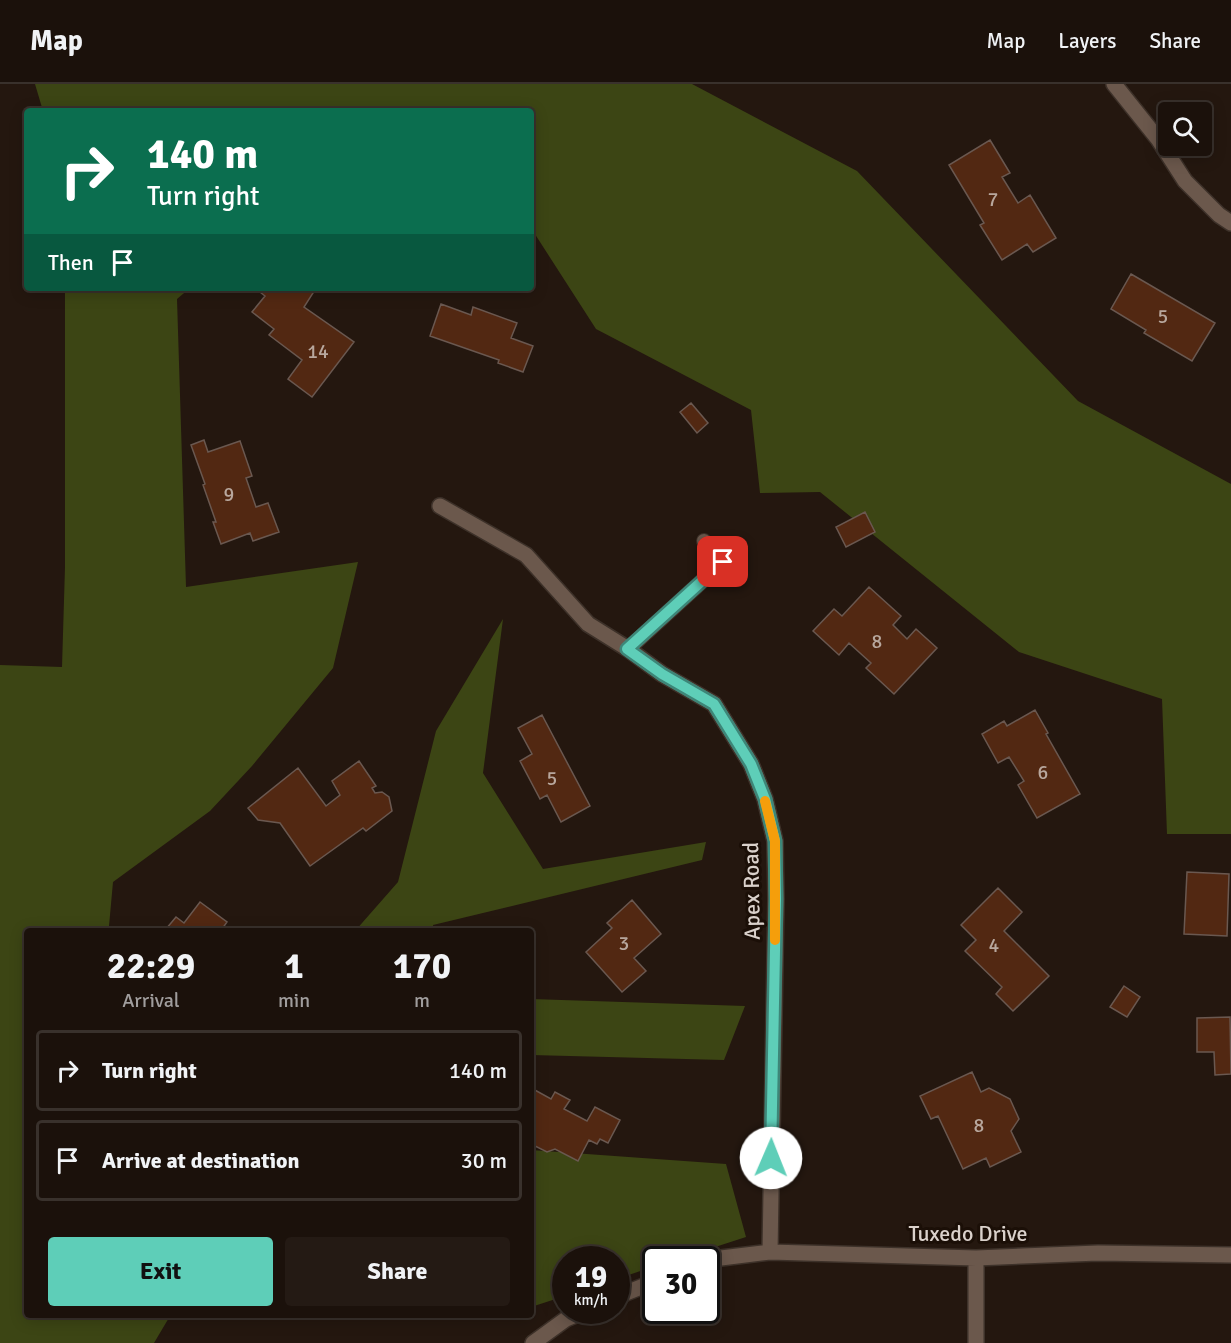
<!DOCTYPE html>
<html lang="en">
<head>
<meta charset="utf-8">
<style>
  :root { --surface:#1b110b; --page:#241a14; --text:#f1f3f6; --muted:#a09d9d; --line:#39312c; --accent:#5eceb8 }
  body { margin:0; font-family:Signika,sans-serif; background:var(--page); color:var(--text); height:100vh; display:flex; flex-direction:column; font-size:22px; white-space:nowrap }
  * { box-sizing:border-box; margin:0 }
  p { font-size:20px; color:var(--muted) }
  .icon { flex:none; width:33px; height:33px; fill:none; stroke:currentColor; stroke-width:2; stroke-linecap:round; stroke-linejoin:round }
  .map { position:relative; flex:1; overflow:hidden }
  .panel { position:absolute; left:24px; top:844px; width:510px; height:390px; display:flex; flex-direction:column; background:var(--surface); border-radius:6px; box-shadow:0 3px 15px #0003,0 0 0 2px var(--line) }
  .panel>* { flex:none }
  .hud { position:absolute; left:24px; top:24px; width:510px; height:183px; border-radius:6px; box-shadow:0 3px 15px #0003,0 0 0 2px var(--line); background:#0b6e4f; color:#fff; overflow:hidden }
  .controls { position:absolute; left:1158px; top:18px; display:grid; gap:12px }
  .controls a { display:grid; place-items:center; width:54px; height:54px; border-radius:6px; background:var(--surface); box-shadow:0 3px 15px #0003,0 0 0 2px var(--line); font-size:30px }
  .speed { position:absolute; left:552px; top:1162px; display:flex; gap:12px; font-size:30px; font-weight:700; text-align:center }
  .speed>* { display:grid; place-content:center; width:78px; height:78px; border-radius:50%; background:var(--surface); box-shadow:0 3px 15px #0003,0 0 0 2px var(--line); line-height:1 }
  .speed small { font-size:15px; font-weight:400 }
  .speed .limit { border:3px solid #111; border-radius:9px; background:#fff; color:#111 }
  .pin { position:absolute; display:grid; place-items:center; width:51px; height:51px; color:#fff; margin:-26px; border-radius:12px; box-shadow:0 3px 9px #0006 }
  .me { position:absolute; width:66px; margin:-33px; rotate:1deg; stroke-linejoin:round; filter:drop-shadow(0 0 4px #0008) }
  .turn { display:flex; align-items:center; gap:21px; height:126px; padding:0 24px; font-size:27px }
  .turn .icon { width:78px; height:78px; stroke-width:2.5 }
  .turn b { display:block; font-size:42px; line-height:51px }
  .then { display:flex; align-items:center; height:57px; padding:0 24px; background:#0003; gap:12px; font-size:22px }
  .eta { display:flex; justify-content:space-evenly; align-items:center; height:102px; text-align:center }
  .eta b { font-size:36px; font-weight:700; line-height:42px }
  .action { display:flex; gap:12px; margin-top:auto; padding:12px 24px }
  .action a { flex:1; height:69px; border-radius:6px; background:var(--accent); color:#111; font-size:24px; font-weight:700; line-height:69px; text-align:center }
  .action a+a { background:var(--page); color:var(--text) }
  ul { padding:0; list-style:none }
  li { display:flex; align-items:center; gap:18px; height:81px; margin:0 12px 9px; padding:0 12px; border:3px solid var(--line); border-radius:6px }
  li div { flex:1 }
  li b { display:block; font-size:22px }
  li em { font-style:normal }
  header { display:flex; align-items:center; gap:36px; box-sizing:border-box; height:84px; padding:0 30px; background:var(--surface); border-bottom:2px solid var(--line) }
  header strong { font-size:28px }
  nav { display:flex; gap:33px; margin-inline-start:auto; font-size:21px }
  .map>svg:first-child { display:block }
  .forest { fill:#3c4514 }
  .building { fill:#522812; stroke:#6a5850; stroke-width:1.5 }
  .lines { fill:none; stroke-linecap:round; stroke-linejoin:round }
  .service-casing { stroke:#3d3129; stroke-width:16 }
  .minor-casing { stroke:#3d3129; stroke-width:18 }
  .service { stroke:#6b584c; stroke-width:14 }
  .minor { stroke:#6b584c; stroke-width:15 }
  .route-casing { stroke:#3d8678; stroke-width:15 }
  .route { stroke:#5eceb8; stroke-width:10 }
  .slow { stroke:#f59e0b; stroke-width:10 }
  .labels { text-anchor:middle; stroke-width:6; stroke-linejoin:round; paint-order:stroke }
  .number-label { font-size:20px; fill:#b8a79d }
  .street-label { font-size:22px; fill:#dad1cb; stroke:#1b0f07 }
</style>
</head>
<body>
<header>
<strong>Map</strong>
<nav><a>Map</a><a>Layers</a><a>Share</a></nav>
</header>
<div class="map">
<svg width="1231" height="1259" viewBox="0 0 1231 1259">
  <rect width="100%" height="100%" fill="#24170f"/>
  <path class="forest" d="M35 0H692L857 87 1078 317 1231 400V750H1167L1162 615 1019 568 820 408 760 409 751 326 596 245 531 144V27H43Z
    M65 204H190L177 215 186 503 358 478 333 584 252 682 210 727 113 798 109 842 104 847 27 848V1232H170L154 1259H0V581L62 583 65 483Z
    M503 535 483 689 543 785 706 758 702 776 433 841 434 847H355L398 798 436 647Z
    M531 915 745 922 724 976 531 971Z
    M531 1066 726 1080 746 1153 675 1176H656L655 1182 617 1195 616 1176H566L565 1212 531 1223Z"/>
  <path class="building" d="M990 56 1010 89 1002 93 1018 119 1030 111 1056 154 1033 168 1027 160 1002 176 980 141 984 139 949 81Z
    M1131 190 1215 239 1192 277 1144 249 1146 246 1111 225Z
    M255 204H306L313 209 304 223 354 258 312 313 288 295 302 276 269 251 274 245 252 228 265 212Z
    M441 220 471 231 473 223 517 239 511 254 533 262 523 288 498 279 499 276 430 252Z
    M691 319 708 339 697 349 680 328Z
    M204 356 208 368 240 357 252 392 246 394 256 423 268 419 279 448 253 457 250 449 221 460 213 438H216L203 401 205 400 191 361Z
    M865 428 875 448 846 463 836 443Z
    M869 503 901 532 893 541 907 555 916 545 937 564 894 610 866 584 871 579 849 559 839 571 813 547 834 525 842 532Z
    M1035 626 1048 649 1046 650 1080 710 1037 734 1018 701 1024 697 1009 673 998 679 982 650 1004 637 1007 642Z
    M542 631 590 722 561 738 547 711 540 715 520 677 532 670 518 644Z
    M359 677 376 702 372 704 375 709 382 708 389 713 392 727 366 747 363 744 310 782 280 739 258 736 248 724 298 684 326 722 340 711 332 697Z
    M1187 788 1229 790 1227 852 1184 850Z
    M998 804 1022 828 1004 847 1049 892 1013 927 996 910 1002 903 965 867 976 856 961 841Z
    M632 816 661 850 634 874 646 887 622 908 586 868 612 844 607 839Z
    M200 818 227 838 220 848H169L166 845 176 833 184 839Z
    M1124 902 1140 913 1127 933 1110 923Z
    M1230 933 1231 990 1215 991 1214 968H1197V934Z
    M972 988 981 1008 989 1004 1010 1015 1019 1035 1011 1047 1021 1068 990 1083 986 1074 963 1085 938 1032 931 1035 920 1012Z
    M533 1005 551 1015 555 1008 570 1016 564 1025 587 1037 595 1023 620 1036 608 1059 600 1055 597 1060 589 1056 578 1077 555 1065 547 1068 531 1060V1009Z"/>
  <g class="lines">
    <g class="service-casing">
      <path id="service" d="M628 565 723 478 704 457"/>
    </g>
    <g class="minor-casing">
      <path id="minor" d="M1114 0 1158 55 1185 97 1219 131 1231 139
        M440 422 526 471 588 540 628 565 662 590 714 620 751 680 765 715 775 757 776 815 770 1168
        M976 1174V1259
        M706 1179 721 1174 770 1168 976 1174 1098 1169 1231 1171
        M616 1213 656 1197
        M533 1259 566 1235 585 1227"/>
    </g>
    <use href="#service" class="service"/>
    <use href="#minor" class="minor"/>
  </g>
  <g class="lines">
    <g class="route-casing">
      <path id="route" d="M723 478 627 565 662 590 714 620 751 680 765 715 775 757 776 815 771 1074"/>
    </g>
    <use href="#route" class="route"/>
    <path class="slow" d="M765 717 775 757V856"/>
  </g>
  <g class="labels">
    <g class="number-label">
      <text x="993" y="122">7</text>
      <text x="1163" y="239">5</text>
      <text x="318" y="274">14</text>
      <text x="229" y="417">9</text>
      <text x="877" y="564">8</text>
      <text x="1043" y="695">6</text>
      <text x="552" y="701">5</text>
      <text x="624" y="866">3</text>
      <text x="994" y="868">4</text>
      <text x="979" y="1048">8</text>
    </g>
    <g class="street-label">
      <text transform="translate(751 807) rotate(-91)" y="8">Apex Road</text>
      <text x="968" y="1157">Tuxedo Drive</text>
    </g>
  </g>
</svg>
<div class="controls">
<a><svg class="icon" aria-label="search" viewBox="0 0 24 24"><circle cx="10" cy="10" r="6"/><path d="M15 15l6 6"/></svg></a>
</div>
<div class="speed"><div>19<small>km/h</small></div><div class="limit">30</div></div>
<div class="pin" style="left:723px;top:478px;background:#d93025"><svg class="icon" aria-label="arrive" viewBox="0 0 24 24"><path d="M6 21V4h12l-3 4 3 4H6"/></svg></div>
<svg class="me" style="left:771px;top:1074px" viewBox="-20 -20 40 40"><circle r="19" fill="#fff"/><path d="M0-13L10 11 0 6-10 11z" fill="#5eceb8"/></svg>
<div class="hud">
<div class="turn"><svg class="icon" aria-label="right" viewBox="0 0 24 24"><path d="M7 20v-9h11M14 6l5 5-5 5"/></svg><div><b>140 m</b>Turn right</div></div>
<div class="then">Then<svg class="icon" aria-label="arrive" viewBox="0 0 24 24"><path d="M6 21V4h12l-3 4 3 4H6"/></svg></div>
</div>
<section class="panel">
<div class="eta">
<div><b>22:29</b><p>Arrival</p></div>
<div><b>1</b><p>min</p></div>
<div><b>170</b><p>m</p></div>
</div>
<ul>
<li><svg class="icon" aria-label="right" viewBox="0 0 24 24"><path d="M7 20v-9h11M14 6l5 5-5 5"/></svg><div><b>Turn right</b></div><em>140 m</em></li>
<li><svg class="icon" aria-label="arrive" viewBox="0 0 24 24"><path d="M6 21V4h12l-3 4 3 4H6"/></svg><div><b>Arrive at destination</b></div><em>30 m</em></li>
</ul>
<div class="action"><a>Exit</a><a>Share</a></div>
</section>
</div>
</body>
</html>
